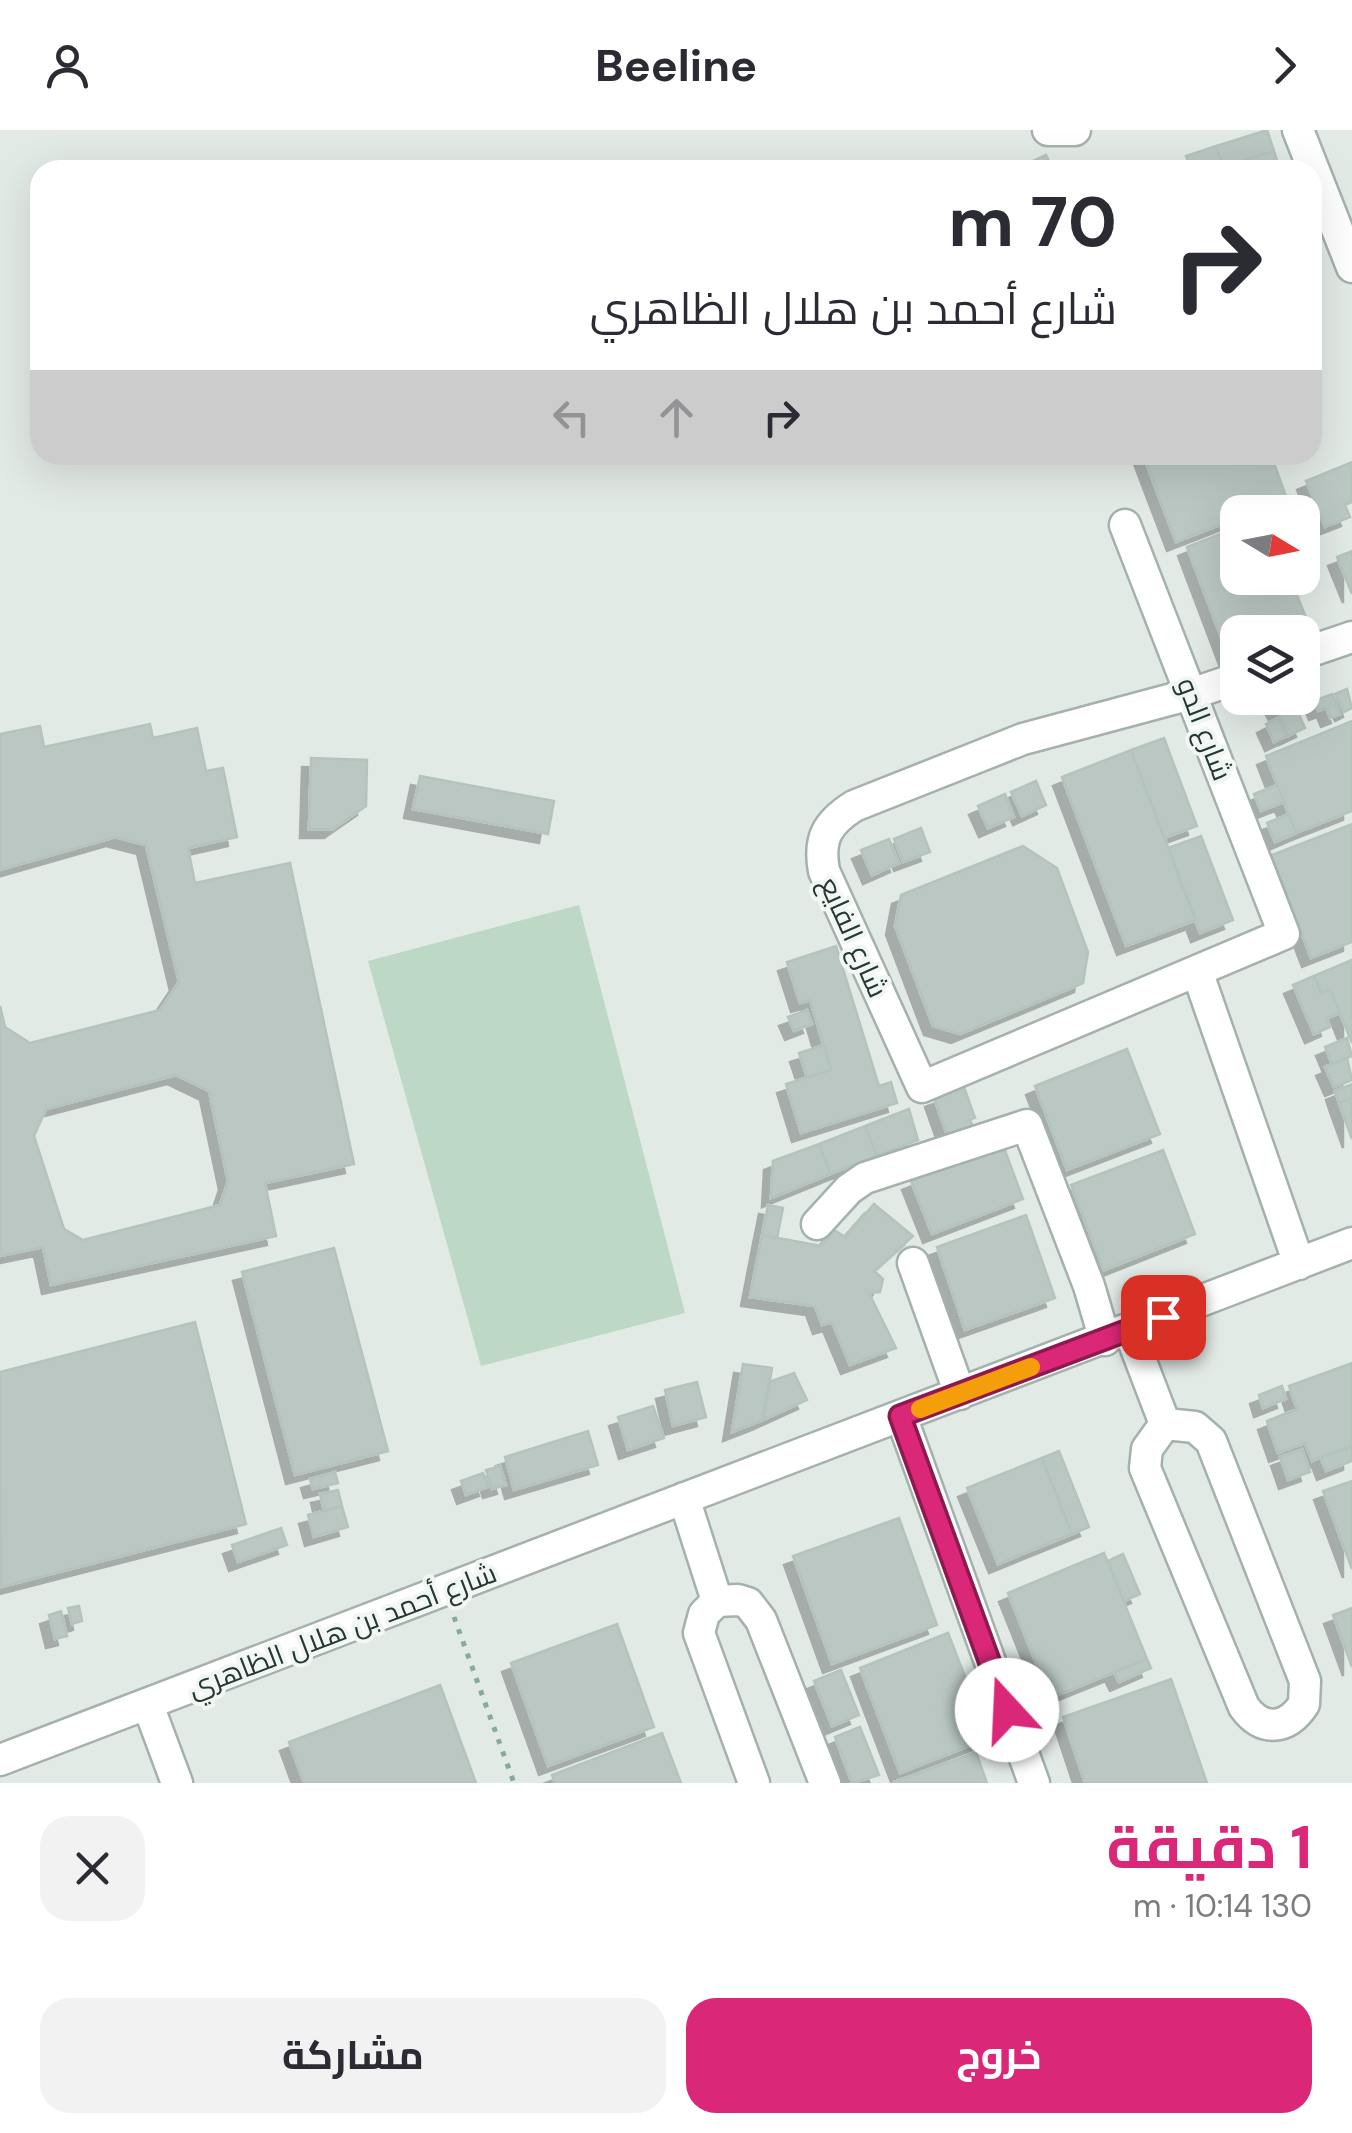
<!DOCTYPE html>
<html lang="ar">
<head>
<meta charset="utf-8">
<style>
  :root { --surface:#fff; --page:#f2f2f3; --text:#2b2b33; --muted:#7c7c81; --accent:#db2777 }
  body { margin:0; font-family:"DM Sans",Cairo,sans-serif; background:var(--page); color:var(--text); direction:rtl; height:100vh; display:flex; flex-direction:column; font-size:38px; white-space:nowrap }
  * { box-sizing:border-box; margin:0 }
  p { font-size:32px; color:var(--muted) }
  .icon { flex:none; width:55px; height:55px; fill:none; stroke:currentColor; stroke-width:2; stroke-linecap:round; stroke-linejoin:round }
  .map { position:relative; height:1653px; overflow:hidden; direction:ltr }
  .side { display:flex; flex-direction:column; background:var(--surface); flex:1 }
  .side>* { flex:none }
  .banner { position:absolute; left:30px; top:30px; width:1292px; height:305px; border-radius:30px; box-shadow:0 10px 40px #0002; direction:rtl; background:#fff; color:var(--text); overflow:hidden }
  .needle { width:65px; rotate:100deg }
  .fabs { position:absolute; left:1220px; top:365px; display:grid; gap:20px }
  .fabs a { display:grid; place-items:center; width:100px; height:100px; border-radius:20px; background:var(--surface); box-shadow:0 10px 40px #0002; font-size:50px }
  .pin { position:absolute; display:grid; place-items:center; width:85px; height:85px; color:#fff; margin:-42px; border-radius:20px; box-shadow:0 5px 15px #0006 }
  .me { position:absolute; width:110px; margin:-55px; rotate:340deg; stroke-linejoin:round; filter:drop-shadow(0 0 8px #0008) }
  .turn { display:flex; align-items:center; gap:35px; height:210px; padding:0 40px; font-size:45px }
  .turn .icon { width:130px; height:130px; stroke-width:2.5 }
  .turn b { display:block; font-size:70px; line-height:85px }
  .lanes { display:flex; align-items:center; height:95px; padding:0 40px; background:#0003; justify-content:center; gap:50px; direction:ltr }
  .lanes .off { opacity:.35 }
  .round { display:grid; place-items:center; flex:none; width:105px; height:105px; border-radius:30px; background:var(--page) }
  .overview { display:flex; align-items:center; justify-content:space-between; height:170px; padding:0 40px }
  h1 { font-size:60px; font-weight:700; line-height:75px; color:var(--accent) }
  .cta { display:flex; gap:20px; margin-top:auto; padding:20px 40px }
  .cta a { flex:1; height:115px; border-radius:30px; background:var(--accent); color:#fff; font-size:40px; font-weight:700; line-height:115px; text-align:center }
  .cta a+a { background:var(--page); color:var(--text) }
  header { display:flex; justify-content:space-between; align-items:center; height:130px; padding:0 40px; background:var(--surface); font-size:45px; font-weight:700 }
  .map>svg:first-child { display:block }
  .pitch { fill:#bdd9c5 }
  .building { fill:#bac7c2; stroke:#b5c3bd; stroke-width:2.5; fill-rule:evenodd; filter:url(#shadow) }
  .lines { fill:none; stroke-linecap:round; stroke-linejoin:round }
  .minor-casing { stroke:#a5b1ad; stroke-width:35 }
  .path { stroke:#86aa9f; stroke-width:5; stroke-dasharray:5 8; stroke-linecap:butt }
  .minor { stroke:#fff; stroke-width:30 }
  .route-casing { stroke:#8e194d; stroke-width:25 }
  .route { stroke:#db2777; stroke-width:18 }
  .slow { stroke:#f59e0b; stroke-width:18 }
  .labels { text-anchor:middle; stroke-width:8; stroke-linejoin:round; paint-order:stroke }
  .street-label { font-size:28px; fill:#243934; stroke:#f2f7f4 }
</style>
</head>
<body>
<header><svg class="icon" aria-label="forward" viewBox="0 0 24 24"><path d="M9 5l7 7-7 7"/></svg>Beeline<svg class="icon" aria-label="person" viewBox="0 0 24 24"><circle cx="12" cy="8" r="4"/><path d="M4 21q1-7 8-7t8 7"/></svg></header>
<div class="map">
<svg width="1352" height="1653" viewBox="0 0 1352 1653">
  <defs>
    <filter id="shadow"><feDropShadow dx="-9" dy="9" stdDeviation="0" flood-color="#0004"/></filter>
  </defs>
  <rect width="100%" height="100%" fill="#e2eae6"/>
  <path class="pitch" d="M579 775 685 1183 481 1236 368 831Z"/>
  <path class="building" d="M1267 0 1274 21 1223 37 1216 16Z
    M1216 16 1224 40H1191L1186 26Z
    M1274 21 1280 40H1224L1223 37Z
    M1046 25 1053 40H1024L1022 36Z
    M1143 325H1271L1287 369 1252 382H1238V388L1176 412Z
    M1352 332V372L1345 375 1350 387 1325 397 1306 351Z
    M1238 397V448H1290L1311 500 1302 503 1238 502V528L1230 531 1187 417Z
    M1352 421V464L1337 427Z
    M1347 559 1352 578 1344 582 1335 564Z
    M1332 564 1340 584 1330 588 1326 578 1318 581 1314 571Z
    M1271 568H1291L1296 578 1280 586Z
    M1296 578 1305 598 1288 606 1280 586Z
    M1278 588 1287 606 1274 612 1266 594Z
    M1352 591V681L1296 703 1266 626Z
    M150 594 153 608 197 598 206 641 223 638 237 707 188 718 195 753 290 733 354 1034 265 1053 276 1106 51 1155 43 1117 0 1126V876L5 897 30 913 160 880 179 852 146 715 115 707 0 740V604L40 596 44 617ZM176 945 209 961 228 1051 220 1075 83 1110 64 1099 34 1006 46 979Z
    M1164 608 1197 696 1164 708 1131 620Z
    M1131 620 1196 790 1126 816 1062 647Z
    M311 628 367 630 366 676 333 699H309Z
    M420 646 554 671 548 704 413 679Z
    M1036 651 1046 675 1022 686 1011 662Z
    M1277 655 1284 672 1261 681 1254 664Z
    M1005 664 1014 687 988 698 978 676Z
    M1289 684 1296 703 1275 712 1267 693Z
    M1352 694V812L1311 828 1272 725Z
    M921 698 930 722 903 732 894 709Z
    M1201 706 1233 790 1200 803 1168 718Z
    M889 709 899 733 872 745 861 720Z
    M1023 716 1057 738 1088 822 1083 853 960 904 933 896 895 796 901 765Z
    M836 816 879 956 891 952 897 973 801 1003 786 954 831 940 810 870 800 873 787 832Z
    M1352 830V913L1330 859 1321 863 1314 846Z
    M1314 846 1321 863 1330 859 1340 883 1327 888 1330 897 1314 904 1293 855Z
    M807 880 812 894 794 901 788 887Z
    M1347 908 1352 926 1332 934 1325 917Z
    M824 915 831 940 807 947 799 923Z
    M1127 919 1160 1004 1067 1040 1035 956Z
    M1347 928 1352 950 1334 957 1325 937Z
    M1352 954V968L1339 973 1335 961Z
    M964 957 975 988 970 989 976 1007 951 1016 934 968Z
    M1352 968V1009L1339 973Z
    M909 979 918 1010 877 1026 865 996Z
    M865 996 877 1026 830 1044 819 1014Z
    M819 1014 830 1044 771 1068 773 1031Z
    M1003 1015 1023 1069 932 1104 911 1051Z
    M1163 1020 1195 1104 1104 1140 1071 1055Z
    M874 1074 913 1106 874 1141 883 1149 880 1162 869 1163 896 1218 850 1235 832 1192 822 1195 815 1176 750 1167 762 1105 821 1116 834 1100 845 1107Z
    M768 1075 783 1078 777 1108 762 1105Z
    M1026 1085 1055 1168 965 1200 937 1117Z
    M334 1118 388 1321 295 1345 242 1142Z
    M195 1192 246 1394 1 1457 0 1242Z
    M1352 1233V1316L1312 1331 1305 1313 1278 1323 1267 1291 1297 1279 1289 1256Z
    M743 1234 772 1238 763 1290 732 1302Z
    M794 1243 807 1270 763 1290 769 1252Z
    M697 1252 706 1287 673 1296 665 1260Z
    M1282 1256 1286 1269 1263 1278 1259 1265Z
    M653 1276 664 1308 628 1320 618 1287Z
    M588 1301 598 1335 514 1360 505 1327Z
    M1352 1316V1331L1326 1341 1321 1328Z
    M1302 1319 1310 1342 1288 1350 1280 1327Z
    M1059 1321 1089 1397 1072 1404 1042 1328Z
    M1042 1328 1072 1404 998 1434 967 1358Z
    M500 1336 506 1355 492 1359 486 1340Z
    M335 1342 338 1353 313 1359 310 1349Z
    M483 1343 488 1357 466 1365 461 1351Z
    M1352 1351V1439L1323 1361Z
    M338 1360 342 1376 324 1381 320 1364Z
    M342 1376 348 1397 314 1407 308 1385Z
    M899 1388 937 1495 832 1534 793 1426Z
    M281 1398 287 1415 238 1432 232 1415Z
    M1104 1423 1147 1529 1050 1568 1008 1463Z
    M1123 1424 1140 1464 1124 1471 1108 1431Z
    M79 1476 82 1491 72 1494 68 1478Z
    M1352 1478V1537L1333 1485Z
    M61 1481 67 1506 55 1509 49 1485Z
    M617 1494 654 1597 548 1636 511 1533Z
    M948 1503 989 1608 900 1643 860 1538Z
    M1147 1529 1151 1538 1119 1552 1114 1542Z
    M841 1540 859 1585 832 1596 814 1551Z
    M1171 1549 1207 1653H1085L1063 1587Z
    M440 1555 476 1653H304L289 1612Z
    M860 1597 879 1645 852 1653 835 1607Z
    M662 1603 681 1653H555L552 1645Z
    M976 1622 987 1653H894V1652Z"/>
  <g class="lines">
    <g class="minor-casing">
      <path id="minor" d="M1048 0H1075
        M1298 0 1352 137
        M1125 395 1284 804 922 957 824 741C818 709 827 693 854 676L1023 609 1191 564 1238 548
        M1302 524 1352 507
        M1197 841 1299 1134
        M817 1094 849 1059 865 1048 1027 995 1089 1156 1105 1210
        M913 1133 960 1264
        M1129 1200 1165 1294
        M901 1286 1034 1653
        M1165 1294 1195 1297 1211 1311 1305 1551 1304 1574C1288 1599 1263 1603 1244 1577L1145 1338 1147 1319Z
        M684 1368 717 1471
        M148 1575 177 1653
        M0 1630 1352 1113
        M754 1653 699 1503 704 1484 717 1471 738 1470 748 1473 761 1490 825 1653"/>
    </g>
    <path class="path" d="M454 1487 514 1653"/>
    <use href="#minor" class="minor"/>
  </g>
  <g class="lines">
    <g class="route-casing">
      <path id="route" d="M1007 1580 900 1286 1163 1187"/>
    </g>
    <use href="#route" class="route"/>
    <path class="slow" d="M920 1279 1031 1237"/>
  </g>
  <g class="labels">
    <g class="street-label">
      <text transform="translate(1205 599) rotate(69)" y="10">شارع الدو</text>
      <text transform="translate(854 807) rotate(66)" y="10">شارع الفايع</text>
      <text transform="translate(342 1500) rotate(-21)" y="10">شارع أحمد بن هلال الظاهري</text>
    </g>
  </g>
</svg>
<div class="fabs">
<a><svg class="needle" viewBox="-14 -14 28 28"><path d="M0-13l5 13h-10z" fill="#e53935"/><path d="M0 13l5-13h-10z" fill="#7c7c81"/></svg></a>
<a><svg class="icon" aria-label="layers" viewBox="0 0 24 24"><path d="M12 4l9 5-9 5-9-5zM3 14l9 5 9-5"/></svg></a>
</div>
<div class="pin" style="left:1163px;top:1187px;background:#d93025"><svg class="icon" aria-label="arrive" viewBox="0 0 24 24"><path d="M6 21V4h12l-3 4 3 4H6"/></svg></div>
<svg class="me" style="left:1007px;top:1580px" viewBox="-20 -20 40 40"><circle r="19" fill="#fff"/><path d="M0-13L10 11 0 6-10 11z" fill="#db2777"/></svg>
<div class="banner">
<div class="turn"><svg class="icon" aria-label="right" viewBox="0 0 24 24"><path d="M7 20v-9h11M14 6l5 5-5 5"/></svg><div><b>70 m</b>شارع أحمد بن هلال الظاهري</div></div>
<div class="lanes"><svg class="icon off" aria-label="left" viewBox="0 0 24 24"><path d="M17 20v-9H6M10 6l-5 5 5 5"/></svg><svg class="icon off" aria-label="ahead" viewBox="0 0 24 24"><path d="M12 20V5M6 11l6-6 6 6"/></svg><svg class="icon" aria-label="right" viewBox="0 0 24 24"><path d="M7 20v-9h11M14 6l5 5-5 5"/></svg></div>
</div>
</div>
<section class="side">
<div class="overview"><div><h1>1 دقيقة</h1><p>130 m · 10:14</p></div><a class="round"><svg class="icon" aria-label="close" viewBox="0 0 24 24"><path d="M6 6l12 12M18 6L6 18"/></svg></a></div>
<div class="cta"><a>خروج</a><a>مشاركة</a></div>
</section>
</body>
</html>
